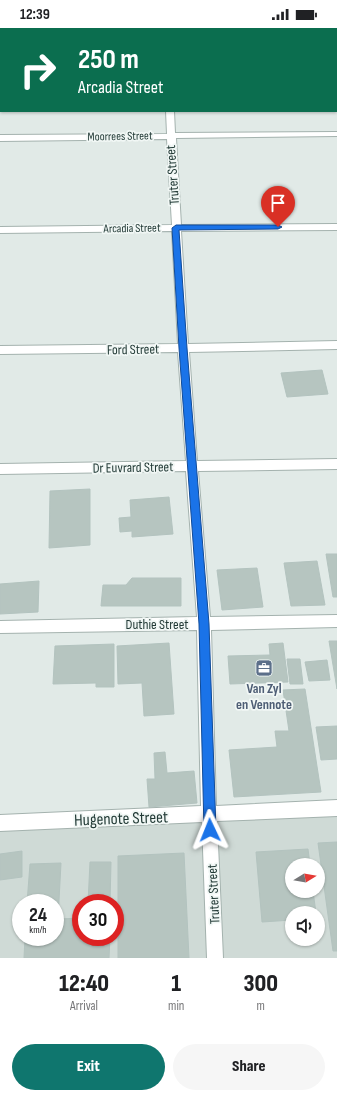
<!DOCTYPE html>
<html lang="en">
<head>
<meta charset="utf-8">
<style>
  :root { --surface:#fff; --page:#f6f6f6; --text:#202124; --muted:#757577; --accent:#0f766e }
  body { margin:0; font-family:"Sofia Sans Condensed",sans-serif; background:var(--page); color:var(--text); height:100vh; display:flex; flex-direction:column; font-size:15px; white-space:nowrap }
  * { box-sizing:border-box; margin:0 }
  p { font-size:13px; color:var(--muted) }
  .icon { flex:none; width:22px; height:22px; fill:none; stroke:currentColor; stroke-width:2; stroke-linecap:round; stroke-linejoin:round }
  .map { position:relative; height:930px; overflow:hidden }
  .panel { display:flex; flex-direction:column; background:var(--surface); flex:1 }
  .panel>* { flex:none }
  .hud { position:absolute; left:0px; top:0px; width:337px; height:84px; box-shadow:0 1px 3px #0004; background:#0b6e4f; color:#fff; overflow:hidden }
  .needle { width:26px; rotate:79deg }
  .fabs { position:absolute; left:285px; top:830px; display:grid; gap:8px }
  .fabs a { display:grid; place-items:center; width:40px; height:40px; border-radius:50%; background:var(--surface); box-shadow:0 1px 3px #0004; font-size:20px }
  .speed { position:absolute; left:12px; top:866px; display:flex; gap:8px; font-size:20px; font-weight:700; text-align:center }
  .speed>* { display:grid; place-content:center; width:52px; height:52px; border-radius:50%; background:var(--surface); box-shadow:0 1px 3px #0004; line-height:1 }
  .speed small { font-size:10px; font-weight:400 }
  .speed .limit { border:6px solid #d22; background:#fff; color:#111 }
  .pin { position:absolute; display:grid; place-items:center; width:34px; height:34px; color:#fff; margin:-41px -17px; border-radius:50% 50% 50% 0; rotate:-45deg; box-shadow:0 0 4px #0007 }
  .pin .icon { rotate:45deg }
  .me { position:absolute; width:44px; margin:-22px; rotate:358deg; stroke-linejoin:round; filter:drop-shadow(0 0 3px #0008) }
  .turn { display:flex; align-items:center; gap:14px; height:84px; padding:0 12px; font-size:18px }
  .turn .icon { width:52px; height:52px; stroke-width:2.5 }
  .turn b { display:block; font-size:28px; line-height:34px }
  .eta { display:flex; justify-content:space-evenly; align-items:center; height:68px; text-align:center }
  .eta b { font-size:24px; font-weight:800; line-height:28px }
  .primary-button { display:flex; gap:8px; margin-top:auto; padding:8px 12px }
  .primary-button a { flex:1; height:46px; border-radius:24px; background:var(--accent); color:#fff; font-size:16px; font-weight:800; line-height:46px; text-align:center }
  .primary-button a+a { background:var(--page); color:var(--text) }
  .status { display:flex; justify-content:space-between; align-items:center; height:28px; padding:0 20px; background:var(--surface); direction:ltr }
  .status svg { height:11px; fill:currentColor }
  .map>svg:first-child { display:block }
  .built { fill:#cfdad6; fill-rule:evenodd }
  .building { fill:#b6c5c0; stroke:#b3c3bf }
  .lines { fill:none; stroke-linecap:round; stroke-linejoin:round }
  .minor-casing { stroke:#a4b2ae; stroke-width:2 }
  .minor { fill:#fff; fill-rule:evenodd }
  .route { fill:#1a73e8; stroke:#114b97 }
  .labels { text-anchor:middle; stroke-width:3.5; stroke-linejoin:round; paint-order:stroke }
  .far-street-label { font-size:12px; fill:#223a36; stroke:#f1f7f5 }
  .street-label { font-size:14px; fill:#223a36; stroke:#f1f7f5 }
  .service-label { font-size:14px; font-weight:bold; fill:#4e5e75; stroke:#f1f7f5 }
  .near-street-label { font-size:17px; fill:#223a36; stroke:#f1f7f5 }
</style>
</head>
<body>
<div class="status"><b>12:39</b><svg viewBox="0 0 49 12"><path d="M0 12V9h3v3zM5 12V6h3v6zM10 12V3h3v9zM15 12V0h3v12zM26 1h20v11H26zM47 4h2v5h-2z"/></svg></div>
<div class="map">
<svg width="337" height="930" viewBox="0 0 337 930">
  <rect width="100%" height="100%" fill="#e1eae7"/>
  <path class="built" d="M337 780V930H0V795ZM292 837H318V863H292ZM21 875H55V909H21ZM81 875H115V909H81ZM292 885H318V911H292Z"/>
  <path class="building" d="M322 342 328 366 287 369 281 345Z
    M90 461V517L49 520 50 463Z
    M169 469 173 506 132 509V503L120 504 119 490 131 489 130 472Z
    M326 526H337V569H333Z
    M317 533 325 577 291 578 284 535Z
    M257 540 263 579 222 582 217 542Z
    M132 550H181V578H101L103 557H126Z
    M39 553 38 584 0 586V556Z
    M329 613H337V661Z
    M169 615 174 686 144 688 142 655 118 656 117 618Z
    M283 615 288 654 230 656 228 628 270 627 269 616Z
    M114 616V659H96V655L53 656 55 618Z
    M287 631H300L303 656H290Z
    M327 632 330 652 309 653 305 634Z
    M305 661 321 764 234 769 229 722 277 719 275 703H289L283 662Z
    M337 698V731L321 732 316 699Z
    M165 724 167 745 194 743 197 775 149 779 147 751H155L154 725Z
    M337 814V923H333L318 815Z
    M308 821 310 837H292V863H313L316 885H292V892L262 894 256 824Z
    M22 823V849L0 852V826Z
    M184 825 189 930H118V828Z
    M90 834H111L110 875H88Z
    M61 835 58 891 81 890V909H110L109 930H24L25 909H55V875H27L30 836Z"/>
  <g class="lines">
    <g class="minor-casing">
      <path id="minor" d="M163 0H171V1H163Z
        M325 0H333V1H325Z
        M336 25H337V33H336Z
        M0 33H1V37H0Z
        M166 83H174L175 105 337 104V108L176 110 181 197 337 196V202L181 203 188 316 337 313V321L189 324 197 433 337 431V441L198 443 210 589 337 587V599L211 602 216 778 337 772V788L217 793 223 930H207L202 794 0 803V787L201 778 197 602 0 605V593L197 589 186 443 0 446V436L186 433 178 324 0 326V318L178 316 172 203 0 205V199L172 197 167 111 0 113V107L167 106Z"/>
    </g>
    <use href="#minor" class="minor"/>
  </g>
  <path class="route" d="M176 197H278L282 199 278 201 179 202 187 320 209 596 216 802 214 807 210 808 206 807 204 802 199 596 179 320 172 200Z"/>
  <defs>
    <g id="office-square" transform="scale(0.9)"><rect x="-9" y="-9" width="18" height="18" rx="4" fill="#5c6f8a" stroke="#f1f7f5"/><path d="M-6-3h4V-5.5h4V-3h4V5H-6ZM-1-4.5V-3h2v-1.5ZM-6 0V1H6V0Z" fill="#fff"/></g>
  </defs>
  <g fill-rule="evenodd">
    <use href="#office-square" x="264" y="640"/>
  </g>
  <g class="labels">
    <g class="far-street-label">
      <text transform="translate(120 108) rotate(-1)" y="4">Moorrees Street</text>
      <text transform="translate(132 200) rotate(-1)" y="4">Arcadia Street</text>
    </g>
    <g class="street-label">
      <text transform="translate(172 147) rotate(-94)" y="5">Truter Street</text>
      <text transform="translate(133 321) rotate(-1)" y="5">Ford Street</text>
      <text transform="translate(133 439) rotate(-1)" y="5">Dr Euvrard Street</text>
      <text x="157" y="601">Duthie Street</text>
      <text transform="translate(213 866) rotate(-93)" y="5">Truter Street</text>
    </g>
    <g class="service-label">
      <text x="264" y="665">Van Zyl<tspan x="264" dy="16">en Vennote</tspan></text>
    </g>
    <g class="near-street-label">
      <text transform="translate(121 790) rotate(-2)" y="6">Hugenote Street</text>
    </g>
  </g>
</svg>
<div class="fabs">
<a><svg class="needle" viewBox="-14 -14 28 28"><path d="M0-13l5 13h-10z" fill="#e53935"/><path d="M0 13l5-13h-10z" fill="#757577"/></svg></a>
<a><svg class="icon" aria-label="sound" viewBox="0 0 24 24"><path d="M4 9h4l5-4v14l-5-4H4zM17 9q2 3 0 6"/></svg></a>
</div>
<div class="speed"><div>24<small>km/h</small></div><div class="limit">30</div></div>
<div class="pin" style="left:278px;top:199px;background:#d93025"><svg class="icon" aria-label="arrive" viewBox="0 0 24 24"><path d="M6 21V4h12l-3 4 3 4H6"/></svg></div>
<svg class="me" style="left:210px;top:802px" viewBox="-20 -20 40 40"><path d="M0-17L14 15 0 8-14 15z" fill="#1a73e8" stroke="#fff" stroke-width="4"/></svg>
<div class="hud">
<div class="turn"><svg class="icon" aria-label="right" viewBox="0 0 24 24"><path d="M7 20v-9h11M14 6l5 5-5 5"/></svg><div><b>250 m</b>Arcadia Street</div></div>
</div>
</div>
<section class="panel">
<div class="eta">
<div><b>12:40</b><p>Arrival</p></div>
<div><b>1</b><p>min</p></div>
<div><b>300</b><p>m</p></div>
</div>
<div class="primary-button"><a>Exit</a><a>Share</a></div>
</section>
</body>
</html>
